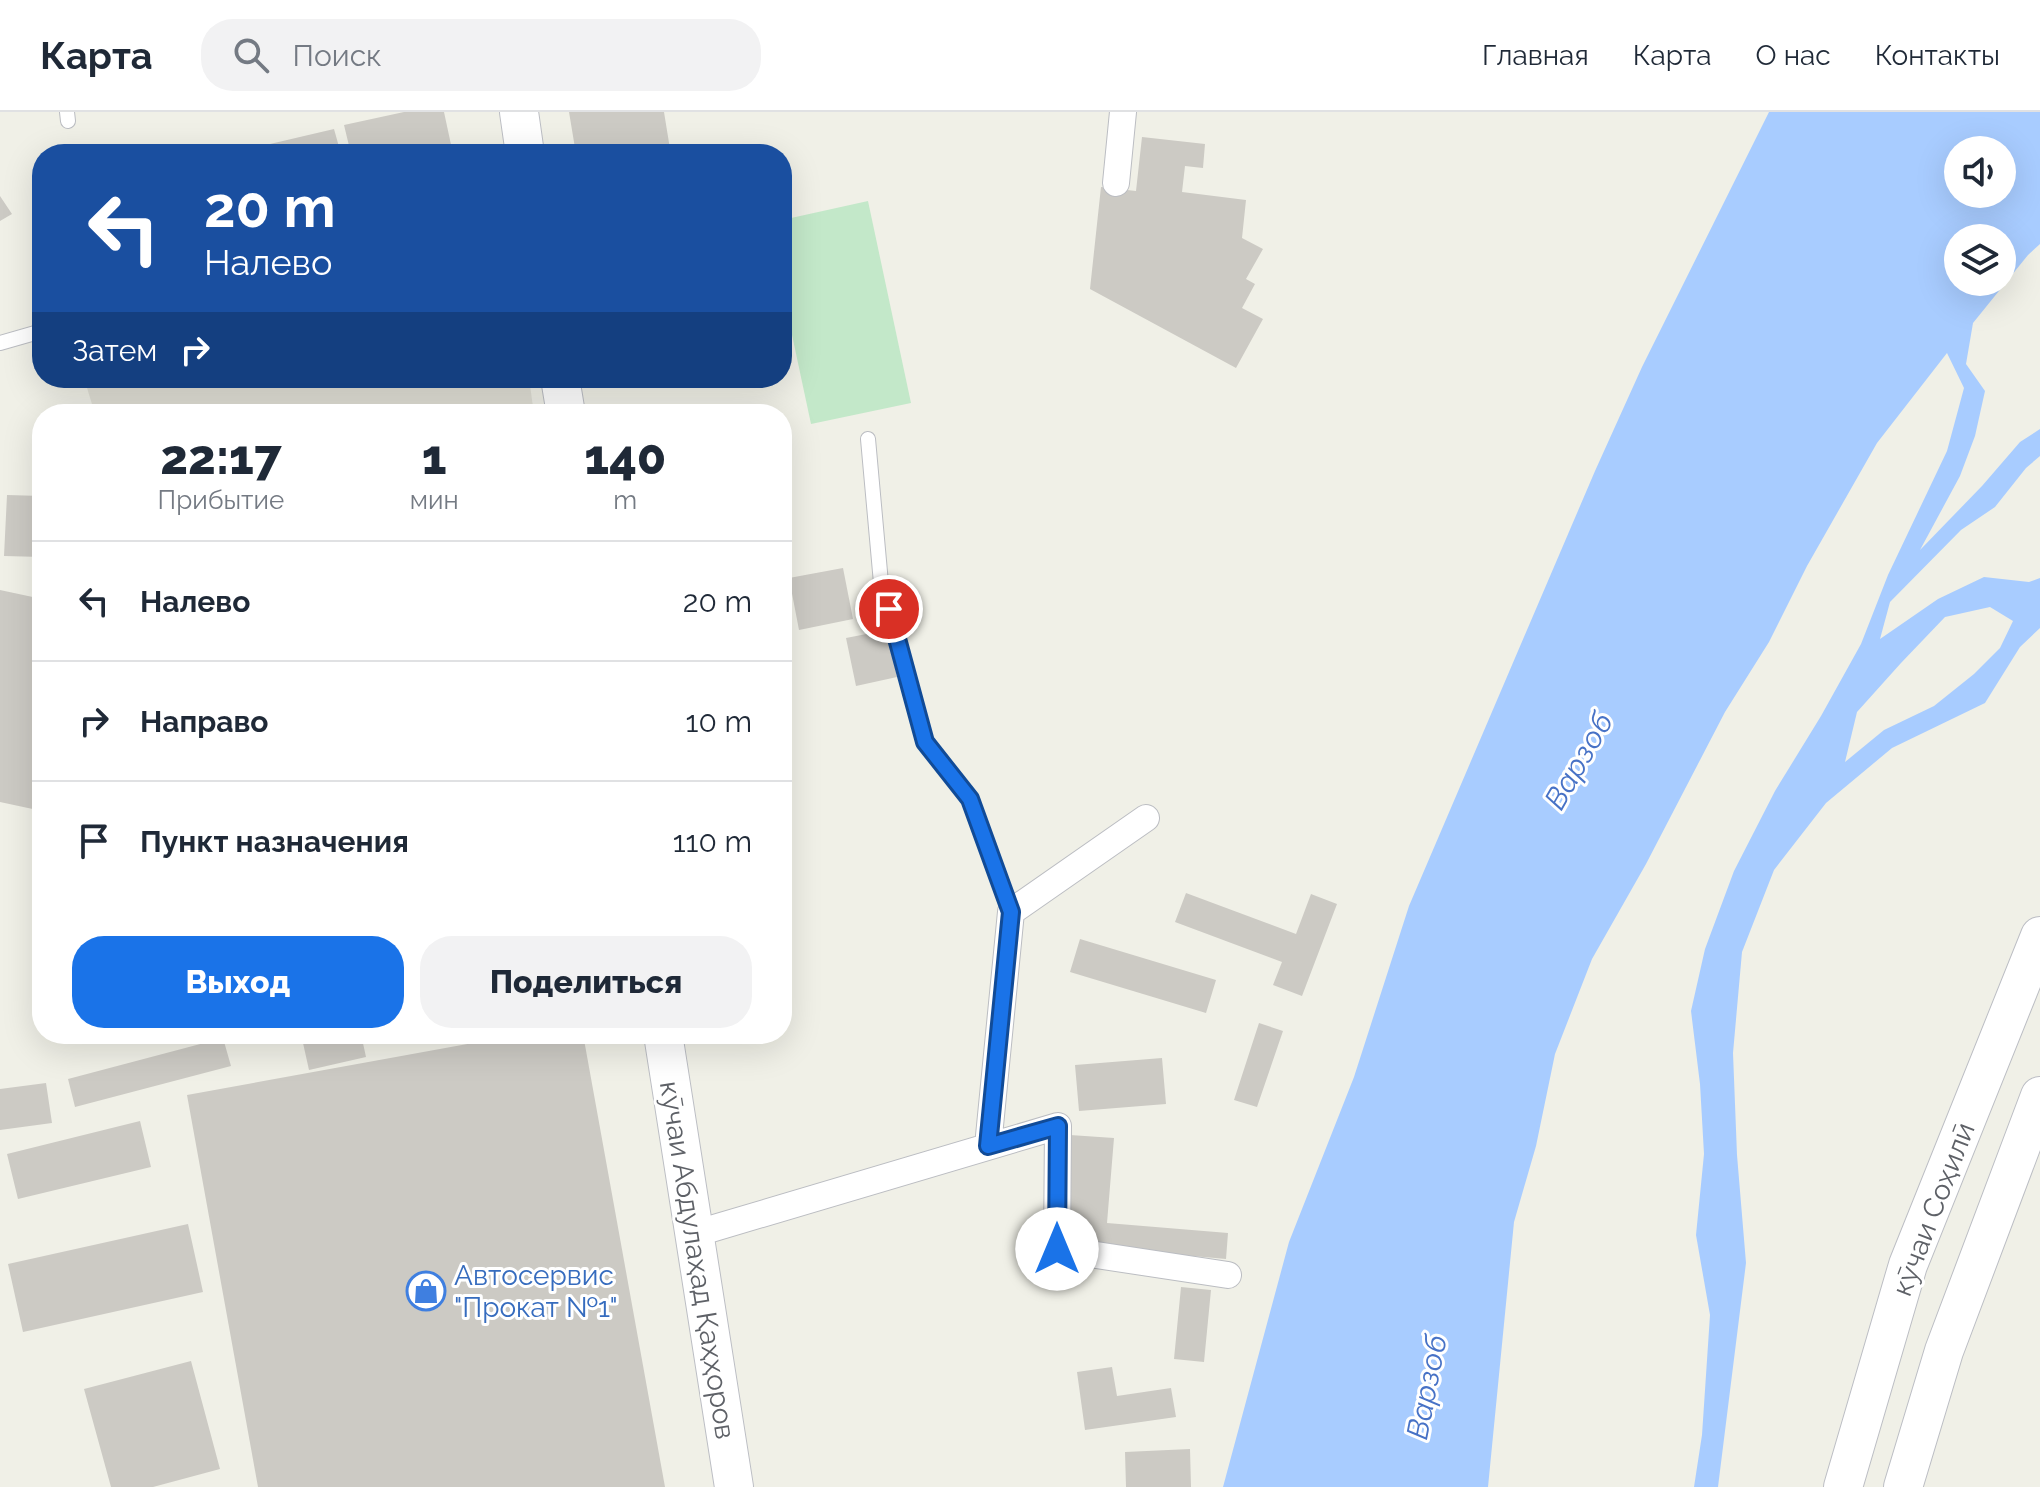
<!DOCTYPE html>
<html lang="ru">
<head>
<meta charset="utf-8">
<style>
  :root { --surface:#fff; --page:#f2f2f3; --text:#1f2937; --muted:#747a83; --line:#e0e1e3; --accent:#1a73e8 }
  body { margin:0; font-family:Raleway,sans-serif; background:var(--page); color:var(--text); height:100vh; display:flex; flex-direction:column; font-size:30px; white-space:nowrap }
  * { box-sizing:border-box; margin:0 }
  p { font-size:26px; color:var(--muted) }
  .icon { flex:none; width:44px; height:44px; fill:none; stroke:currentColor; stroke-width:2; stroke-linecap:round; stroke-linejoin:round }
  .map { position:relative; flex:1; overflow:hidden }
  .side { position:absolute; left:32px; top:292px; width:760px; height:640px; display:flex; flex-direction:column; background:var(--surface); border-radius:32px; box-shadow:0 8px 32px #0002 }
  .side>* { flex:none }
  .top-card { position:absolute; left:32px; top:32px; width:760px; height:244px; border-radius:32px; box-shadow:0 8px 32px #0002; background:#1a4fa0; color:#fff; overflow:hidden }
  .controls { position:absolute; left:1944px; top:24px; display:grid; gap:16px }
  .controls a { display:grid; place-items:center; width:72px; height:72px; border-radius:50%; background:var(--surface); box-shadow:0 8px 32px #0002; font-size:40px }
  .pin { position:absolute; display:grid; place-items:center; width:68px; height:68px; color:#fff; margin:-34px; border:4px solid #fff; border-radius:50%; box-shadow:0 2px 8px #0007 }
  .me { position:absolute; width:88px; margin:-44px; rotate:0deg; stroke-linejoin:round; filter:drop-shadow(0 0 6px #0008) }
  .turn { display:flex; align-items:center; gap:28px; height:168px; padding:0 40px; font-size:36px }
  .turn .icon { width:104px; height:104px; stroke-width:2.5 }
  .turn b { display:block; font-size:56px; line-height:68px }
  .then { display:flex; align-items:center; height:76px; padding:0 40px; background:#0003; gap:16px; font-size:30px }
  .eta { display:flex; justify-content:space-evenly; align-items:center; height:136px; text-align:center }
  .eta b { font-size:48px; font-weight:800; line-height:56px }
  .button { display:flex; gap:16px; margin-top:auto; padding:16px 40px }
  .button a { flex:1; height:92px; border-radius:32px; background:var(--accent); color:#fff; font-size:32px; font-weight:800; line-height:92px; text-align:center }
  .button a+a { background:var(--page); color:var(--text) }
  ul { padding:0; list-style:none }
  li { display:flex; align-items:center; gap:24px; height:120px; padding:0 40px; border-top:2px solid var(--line) }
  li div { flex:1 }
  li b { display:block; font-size:30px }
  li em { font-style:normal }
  header { display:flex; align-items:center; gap:48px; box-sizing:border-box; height:112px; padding:0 40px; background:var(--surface); border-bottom:2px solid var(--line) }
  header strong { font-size:38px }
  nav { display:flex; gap:44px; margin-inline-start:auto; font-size:28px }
  .search { width:560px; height:72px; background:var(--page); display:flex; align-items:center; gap:20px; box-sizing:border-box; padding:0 28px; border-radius:32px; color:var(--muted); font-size:30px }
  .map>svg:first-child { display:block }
  .education { fill:#e0dfd5 }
  .green { fill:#c3e8c9 }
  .water { fill:#a8ccff; fill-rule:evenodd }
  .building { fill:#cccac4 }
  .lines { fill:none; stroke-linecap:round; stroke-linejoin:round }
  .service-casing { stroke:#bbbdc2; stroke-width:16 }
  .minor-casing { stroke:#bbbdc2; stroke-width:28 }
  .secondary-casing { stroke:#bcbec4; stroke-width:40 }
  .service { stroke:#fff; stroke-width:14 }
  .minor { stroke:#fff; stroke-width:26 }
  .secondary { stroke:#fff; stroke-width:38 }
  .route-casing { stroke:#114b97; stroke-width:20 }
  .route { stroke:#1a73e8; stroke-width:14 }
  .labels { text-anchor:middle; stroke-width:6; stroke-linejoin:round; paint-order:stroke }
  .street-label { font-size:28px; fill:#5e6167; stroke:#fff }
  .shop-label { font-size:28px; fill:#366cbe; stroke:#fff; text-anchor:start }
  .water-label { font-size:30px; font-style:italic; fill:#4772c6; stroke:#fff }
</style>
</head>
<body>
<header>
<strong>Карта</strong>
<div class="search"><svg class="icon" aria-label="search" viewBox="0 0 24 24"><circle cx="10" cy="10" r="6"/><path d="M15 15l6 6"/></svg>Поиск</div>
<nav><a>Главная</a><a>Карта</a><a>О нас</a><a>Контакты</a></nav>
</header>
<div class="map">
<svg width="2040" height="1375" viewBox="0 0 2040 1375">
  <rect width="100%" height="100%" fill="#f0f0e7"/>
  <path class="education" d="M84 266H529L534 302H95Z"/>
  <path class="green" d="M868 89 911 291 811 312 782 176V108Z"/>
  <path class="water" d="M1769 0H2040V132L2028 143 1973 211 1966 252 1985 279 1975 324 1960 364 1920 438 1982 374 2020 330 2040 317V344L2026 356 1995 395 1961 418 1890 490 1880 527 1938 487 1984 465 2029 470 2040 466V516L2020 535 1985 591 1892 636 1826 691 1774 758 1742 840 1733 941 1737 1043 1746 1151 1718 1375H1694L1702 1323 1710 1203 1696 1123 1704 1042 1700 972 1691 899 1705 837 1734 759 1775 679 1821 604 1861 532 1888 463 1947 339 1964 276 1947 241 1877 331 1807 454 1769 530 1725 600 1646 752 1592 847 1555 942 1536 1034 1514 1110 1488 1375H1223L1289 1130 1354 965 1409 794 1595 359 1642 255ZM1958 38H2002V82H1958ZM1958 126H2002V170H1958ZM1990 495 2013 509 2000 536 1974 562 1934 594 1884 618 1845 650 1857 600 1901 551 1945 505Z"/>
  <path class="building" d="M404 0H444L453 42H351L344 13Z
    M569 0H664L670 37 643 42H576Z
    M334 17 341 42H231V41Z
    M1142 25 1205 32 1203 56 1185 54 1182 80 1246 88 1242 126 1263 137 1246 167 1255 172 1242 196 1263 207 1236 256 1090 177 1101 75 1136 79Z
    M0 84 12 102 0 109Z
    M7 383 42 384V445L4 444Z
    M843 456 853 507 799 518 789 466Z
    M0 478 42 487V699L0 690Z
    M887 518 897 565 856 574 846 526Z
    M1186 781 1296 822 1311 782 1337 792 1302 884 1273 873 1282 850 1175 810Z
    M1080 827 1216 868 1206 901 1070 860Z
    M1259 911 1283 919 1257 995 1234 988Z
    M301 922H361L366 945 309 958Z
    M523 922H583L665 1375H258L187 983Z
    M223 926 231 954 75 995 68 967Z
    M1162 946 1166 992 1079 999 1075 953Z
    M46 971 52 1011 0 1018V977Z
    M140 1009 151 1055 18 1087 7 1042Z
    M1070 1023 1114 1026 1107 1111 1228 1121 1226 1147 1061 1132Z
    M188 1112 203 1180 23 1220 8 1152Z
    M1181 1175 1211 1178 1204 1250 1174 1247Z
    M191 1249 220 1357 153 1375H111L84 1277Z
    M1112 1255 1117 1284 1171 1276 1176 1305 1085 1318 1077 1260Z
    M1190 1337 1191 1375H1126L1125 1340Z"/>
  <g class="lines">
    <g class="service-casing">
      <path id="service" d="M67 0 68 9
        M0 231 42 219
        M868 327 881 471 925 630 970 687 1011 800"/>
    </g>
    <g class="minor-casing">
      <path id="minor" d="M1116 71 1123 0
        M988 1034 1011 800 1146 706
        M694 1122 1058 1014 1057 1137 1228 1163"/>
    </g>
    <g class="secondary-casing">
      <path id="secondary" d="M519 0 525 42
        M560 266 566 302
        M663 922 734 1375
        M1843 1375 1908 1153 2040 824
        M1903 1375 1944 1239 2040 984"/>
    </g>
    <use href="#service" class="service"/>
    <use href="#minor" class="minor"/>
    <use href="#secondary" class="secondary"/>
  </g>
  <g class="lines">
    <g class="route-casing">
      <path id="route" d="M889 497 925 630 970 687 1011 800 988 1034 1058 1014 1057 1137"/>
    </g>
    <use href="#route" class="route"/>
  </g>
  <defs>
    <g id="shop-ring" transform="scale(2)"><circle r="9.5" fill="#fff" stroke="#3f7fe0" stroke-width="1.5"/><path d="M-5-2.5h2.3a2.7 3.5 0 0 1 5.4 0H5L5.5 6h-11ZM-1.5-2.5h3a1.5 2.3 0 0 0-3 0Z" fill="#3f7fe0"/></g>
  </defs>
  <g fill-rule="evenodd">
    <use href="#shop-ring" x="426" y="1179"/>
  </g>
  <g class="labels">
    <g class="street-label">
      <text transform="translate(1933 1097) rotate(-69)" y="10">кӯчаи Соҳилӣ</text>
      <text transform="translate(698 1148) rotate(81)" y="10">кӯчаи Абдулаҳад Қаҳҳоров</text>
    </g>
    <g class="shop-label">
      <text x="454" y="1173">Автосервис<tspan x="454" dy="32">"Прокат №1"</tspan></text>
    </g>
    <g class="water-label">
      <text transform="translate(1579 649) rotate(-60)" y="10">Варзоб</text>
      <text transform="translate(1427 1275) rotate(-79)" y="10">Варзоб</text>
    </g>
  </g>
</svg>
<div class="controls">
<a><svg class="icon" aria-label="sound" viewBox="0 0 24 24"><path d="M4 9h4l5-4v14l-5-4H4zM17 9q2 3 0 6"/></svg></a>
<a><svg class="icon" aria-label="layers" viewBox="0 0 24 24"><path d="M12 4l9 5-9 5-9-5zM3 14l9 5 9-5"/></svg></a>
</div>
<div class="pin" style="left:889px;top:497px;background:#d93025"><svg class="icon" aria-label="arrive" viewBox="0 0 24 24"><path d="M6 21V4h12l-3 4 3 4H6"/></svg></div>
<svg class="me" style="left:1057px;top:1137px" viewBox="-20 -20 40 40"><circle r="19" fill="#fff"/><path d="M0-13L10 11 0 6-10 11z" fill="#1a73e8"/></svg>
<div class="top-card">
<div class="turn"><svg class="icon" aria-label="left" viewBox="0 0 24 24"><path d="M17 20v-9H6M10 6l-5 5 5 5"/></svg><div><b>20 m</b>Налево</div></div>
<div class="then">Затем<svg class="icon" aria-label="right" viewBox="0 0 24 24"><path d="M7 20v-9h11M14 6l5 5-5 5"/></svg></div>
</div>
<section class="side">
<div class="eta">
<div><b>22:17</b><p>Прибытие</p></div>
<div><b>1</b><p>мин</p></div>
<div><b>140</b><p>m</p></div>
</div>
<ul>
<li><svg class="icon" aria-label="left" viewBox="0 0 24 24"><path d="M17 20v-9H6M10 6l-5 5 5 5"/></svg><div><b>Налево</b></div><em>20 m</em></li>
<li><svg class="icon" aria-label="right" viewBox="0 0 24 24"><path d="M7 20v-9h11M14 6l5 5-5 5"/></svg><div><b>Направо</b></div><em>10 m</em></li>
<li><svg class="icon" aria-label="arrive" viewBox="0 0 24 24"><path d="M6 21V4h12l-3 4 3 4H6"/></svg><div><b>Пункт назначения</b></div><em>110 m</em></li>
</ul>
<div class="button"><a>Выход</a><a>Поделиться</a></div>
</section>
</div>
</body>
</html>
